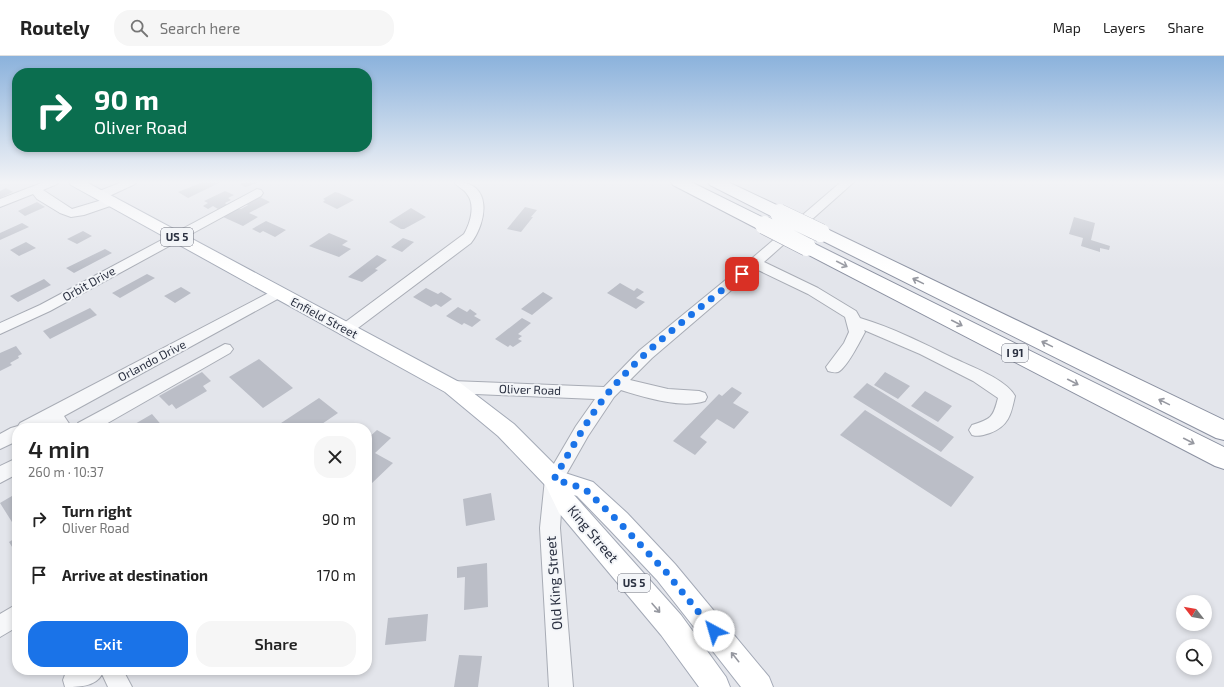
<!DOCTYPE html>
<html lang="en">
<head>
<meta charset="utf-8">
<style>
  :root { --surface:#fff; --page:#f6f6f6; --text:#222; --muted:#767676; --line:#e0e0e0; --accent:#1a73e8 }
  body { margin:0; font-family:"Exo 2",sans-serif; background:var(--page); color:var(--text); height:100vh; display:flex; flex-direction:column; font-size:15px; white-space:nowrap }
  * { box-sizing:border-box; margin:0 }
  p { font-size:13px; color:var(--muted) }
  .icon { flex:none; width:22px; height:22px; fill:none; stroke:currentColor; stroke-width:2; stroke-linecap:round; stroke-linejoin:round }
  .map { position:relative; flex:1; overflow:hidden }
  .details { position:absolute; left:12px; top:367px; width:360px; height:252px; display:flex; flex-direction:column; background:var(--surface); border-radius:16px; box-shadow:0 2px 6px #0003 }
  .details>* { flex:none }
  .banner { position:absolute; left:12px; top:12px; width:360px; height:84px; border-radius:16px; box-shadow:0 2px 6px #0003; background:#0b6e4f; color:#fff; overflow:hidden }
  .needle { width:26px; rotate:301deg }
  .tools { position:absolute; left:1176px; top:539px; display:grid; gap:8px }
  .tools a { display:grid; place-items:center; width:36px; height:36px; border-radius:50%; background:var(--surface); box-shadow:0 2px 6px #0003; font-size:20px }
  .pin { position:absolute; display:grid; place-items:center; width:34px; height:34px; color:#fff; margin:-17px; border-radius:8px; box-shadow:0 2px 6px #0006 }
  .me { position:absolute; width:44px; margin:-22px; rotate:321deg; stroke-linejoin:round; filter:drop-shadow(0 0 3px #0008) }
  .turn { display:flex; align-items:center; gap:14px; height:84px; padding:0 16px; font-size:18px }
  .turn .icon { width:52px; height:52px; stroke-width:2.5 }
  .turn b { display:block; font-size:28px; line-height:34px }
  .round { display:grid; place-items:center; flex:none; width:42px; height:42px; border-radius:16px; background:var(--page) }
  .summary { display:flex; align-items:center; justify-content:space-between; height:68px; padding:0 16px }
  h1 { font-size:24px; font-weight:600; line-height:30px }
  .button { display:flex; gap:8px; margin-top:auto; padding:8px 16px }
  .button a { flex:1; height:46px; border-radius:16px; background:var(--accent); color:#fff; font-size:16px; font-weight:600; line-height:46px; text-align:center }
  .button a+a { background:var(--page); color:var(--text) }
  ul { padding:0; list-style:none }
  li { display:flex; align-items:center; gap:12px; height:56px; padding:0 16px }
  li div { flex:1 }
  li b { display:block; font-size:15px }
  li em { font-style:normal }
  header { display:flex; align-items:center; gap:24px; box-sizing:border-box; height:56px; padding:0 20px; background:var(--surface); border-bottom:1px solid var(--line) }
  header strong { font-size:19px }
  nav { display:flex; gap:22px; margin-inline-start:auto; font-size:14px }
  .search { width:280px; height:36px; background:var(--page); display:flex; align-items:center; gap:10px; box-sizing:border-box; padding:0 14px; border-radius:16px; color:var(--muted); font-size:15px }
  .map>svg:first-child { display:block }
  .building { fill:#bbbec7 }
  .lines { fill:none; stroke-linecap:round; stroke-linejoin:round }
  .minor-casing { stroke:#a8acb5; stroke-width:2 }
  .major-casing { stroke:#a3a9b6; stroke-width:2 }
  .highway-casing { stroke:#8b91a1; stroke-width:2 }
  .minor { fill:#f6f7f9; fill-rule:evenodd }
  .major { fill:#fff; fill-rule:evenodd }
  .highway { fill:#fff; fill-rule:evenodd }
  .highway-bridge-casing { stroke:#8b91a1; stroke-width:19; stroke-linecap:butt }
  .highway-bridge { stroke:#fff; stroke-width:18 }
  .oneway { stroke:#9698a0 }
  .route { stroke:#1a73e8; stroke-width:7; stroke-dasharray:0 12.6 }
  .labels { text-anchor:middle; stroke-width:4; stroke-linejoin:round; paint-order:stroke }
  .shield { fill:#f3f5f8; stroke:#686c79; stroke-width:1 }
  .shield-label { font-size:11px; font-weight:bold; fill:#2c3242 }
  .street-label { font-size:12px; fill:#2c3242; stroke:#f3f5f8 }
  .near-street-label { font-size:14px; fill:#2c3242; stroke:#f3f5f8 }
</style>
</head>
<body>
<header>
<strong>Routely</strong>
<div class="search"><svg class="icon" aria-label="search" viewBox="0 0 24 24"><circle cx="10" cy="10" r="6"/><path d="M15 15l6 6"/></svg>Search here</div>
<nav><a>Map</a><a>Layers</a><a>Share</a></nav>
</header>
<div class="map">
<svg width="1224" height="631" viewBox="0 0 1224 631">
  <rect width="100%" height="100%" fill="#e3e5eb"/>
  <path class="building" d="M203 126H221L188 142 178 136Z
    M245 126H261L245 131 240 128Z
    M6 132 13 136 0 142V135Z
    M225 135 234 139 228 142 231 144 225 147 227 149 218 153 213 150 208 153 203 150 208 147 204 145Z
    M335 136 339 137 354 144 337 153 323 146 325 144 323 143Z
    M258 140 270 146 249 157 258 161 243 170 221 160 237 152 241 153 248 149 244 148Z
    M37 146 45 151 25 160 18 155Z
    M525 151 537 154 531 161H533L521 176 507 173Z
    M411 152 426 161 404 173H401L389 166Z
    M1074 161 1095 167 1091 184 1110 190 1109 194 1100 192V196L1081 190 1083 182 1069 178Z
    M266 165 286 174 275 181 263 175 260 177 252 173Z
    M22 167 29 171 0 184V177Z
    M83 175 92 180 77 188 67 183Z
    M329 177 348 185 342 189 351 193 339 201 309 190Z
    M403 182 414 186 402 196 391 191Z
    M26 186 36 192 19 200 10 194Z
    M105 193 112 197 74 217 66 212Z
    M377 199 387 204 375 213 378 214 362 226 348 221Z
    M147 218 155 222 120 242 112 237Z
    M44 223 51 229 18 246 10 240Z
    M620 227 634 235 637 232 644 236 636 242 645 246 636 253 607 237Z
    M181 231 191 237 175 247 164 240Z
    M426 232 438 238 441 236 452 243 441 251 436 248 431 251 413 241Z
    M543 236 553 242 532 259 521 253Z
    M458 251 467 256 470 253 477 258 474 260 481 264 472 271 464 267 462 269 446 260Z
    M90 252 97 259 50 283 43 275Z
    M522 262 531 267 518 278 522 280 518 283 522 285 513 291 510 289 508 291 495 283Z
    M16 290 22 298 18 300 19 302 10 307 12 309 0 315V297Z
    M259 303 293 332 263 352 229 321Z
    M202 316 211 325 203 330 207 335 176 353 172 348 169 350 159 340Z
    M885 316 910 330 898 343 874 329Z
    M867 327 954 381 941 396 853 341Z
    M732 331 742 337 733 347 749 356 734 373 717 363 700 381 707 386 695 399 673 385 719 338 722 340Z
    M925 335 952 350 938 366 911 350Z
    M319 342 338 357 316 372H263L270 367 275 371Z
    M865 354 974 421 951 451 840 379Z
    M152 358 164 372H128Z
    M377 374 391 382 375 397 393 407 371 428 367 426V383Z
    M17 437V474L0 447Z
    M491 437 495 464 466 470 463 443Z
    M17 481V499L9 486Z
    M487 507 488 551 464 554 465 521 457 522V511Z
    M428 558 426 585 385 589 388 562Z
    M459 599 482 600 478 631H454Z"/>
  <g class="lines">
    <g class="minor-casing">
      <path id="minor" d="M44 126H59L57 128 43 134 72 153 112 141 116 142 118 145 116 148 84 159 71 161 60 157 37 143 33 138 0 151V143Z
        M122 126H137L135 128 105 142H97L95 139 97 136Z
        M456 126C493 126 487 166 471 187L350 278 345 279 340 278 337 274 340 270 464 178C470 168 476 149 467 138 464 133 458 131 455 127Z
        M841 126H854L764 206 818 232 856 255 860 262C893 272 923 287 953 302 970 310 1006 323 1015 340 1011 358 1009 370 990 377 983 379 979 381 972 379L969 374 972 369C991 363 993 362 998 342L973 325 920 298 864 274 865 276C860 285 847 312 838 316 834 317 832 316 828 315L826 311 844 287 849 276 845 261 808 238 756 213 652 302 630 324 668 333 699 335 705 337 707 341 705 345C681 353 644 341 621 334L614 341 588 380 563 424 560 472 573 631H549L540 472 545 423 576 370 595 343 452 337 446 335 444 331 446 327 452 325 604 331 640 294 750 204Z
        M257 133 261 134 263 137 261 140 50 255 0 278V267L40 249Z
        M278 232 283 234 285 237 283 240 64 360 72 372H54L50 367 41 372H17V385L0 393V378L11 372 18 370 20 367Z
        M225 288 230 289 233 293 230 297 99 372H75L78 367Z
        M17 402V418L0 427V410Z
        M17 548V571L0 581V558Z
        M69 614H123L132 631H108L102 618C96 631 77 631 65 631L63 624 66 616Z"/>
    </g>
    <g class="major-casing">
      <path id="major" d="M69 126H86L459 326 514 368 562 416 593 426 627 457 675 508 769 621 773 631H741L657 524 609 473 577 440 574 439 681 559 726 621 730 631H699L661 579 559 457 546 430 498 380 445 336 71 129Z"/>
    </g>
    <g class="highway-casing">
      <path id="highway" d="M671 126H691L770 165 773 169 770 173 764 174 758 173 673 129Z
        M708 126H728L785 153 788 157 785 161 779 162 773 161 710 129Z
        M821 172 827 173 1224 364V384L1216 382 815 181 812 177 815 173Z
        M807 186 813 187 1224 391V413L1215 410 801 195 798 191 801 187Z"/>
    </g>
    <use href="#minor" class="minor"/>
    <use href="#major" class="major"/>
    <use href="#highway" class="highway"/>
    <g class="highway-bridge-casing">
      <path id="highway-bridge" d="M779 157 821 177
        M764 169 807 191"/>
    </g>
    <use href="#highway-bridge" class="highway-bridge"/>
  </g>
  <defs><path id="oneway-shaft" d="M-6 0H5M1.5-3L5.5 0L1.5 3" fill="none" stroke-width="1.6" stroke-linecap="round" stroke-linejoin="round"/></defs>
  <g class="oneway">
    <use href="#oneway-shaft" transform="translate(842 208) rotate(27)"/>
    <use href="#oneway-shaft" transform="translate(918 225) rotate(-154)"/>
    <use href="#oneway-shaft" transform="translate(957 267) rotate(27)"/>
    <use href="#oneway-shaft" transform="translate(1047 288) rotate(-154)"/>
    <use href="#oneway-shaft" transform="translate(1073 326) rotate(27)"/>
    <use href="#oneway-shaft" transform="translate(1164 346) rotate(-154)"/>
    <use href="#oneway-shaft" transform="translate(1189 385) rotate(27)"/>
    <use href="#oneway-shaft" transform="translate(656 552) rotate(49)"/>
    <use href="#oneway-shaft" transform="translate(735 601) rotate(-129)"/>
  </g>
  <linearGradient id="sky" x2="0" y2="1"><stop stop-color="#8bb2dc"/><stop offset="0.59" stop-color="#f2f3f6"/><stop offset="1" stop-color="#f2f3f6" stop-opacity="0"/></linearGradient>
  <rect width="1224" height="214" fill="url(#sky)"/>
  <g class="lines">
    <path class="route" d="M714 575 666 516 618 465 585 433 554 423C571 394 587 363 608 337 644 293 698 254 742 218"/>
  </g>
  <g class="labels">
    <g class="shield">
      <rect x="161" y="172" width="32" height="18" rx="3"/>
      <rect x="1002" y="288" width="26" height="18" rx="3"/>
      <rect x="618" y="518" width="32" height="18" rx="3"/>
    </g>
    <g class="shield-label">
      <text x="177" y="185">US 5</text>
      <text x="1015" y="301">I 91</text>
      <text x="634" y="531">US 5</text>
    </g>
    <g class="street-label">
      <text transform="translate(89 228) rotate(-29)" y="4">Orbit Drive</text>
      <text transform="translate(324 262) rotate(28)" y="4">Enfield Street</text>
      <text transform="translate(152 305) rotate(-28)" y="4">Orlando Drive</text>
      <text transform="translate(530 334) rotate(2)" y="4">Oliver Road</text>
    </g>
    <g class="near-street-label">
      <text transform="translate(593 478) rotate(50)" y="5">King Street</text>
      <text transform="translate(554 527) rotate(-94)" y="5">Old King Street</text>
    </g>
  </g>
</svg>
<div class="tools">
<a><svg class="needle" viewBox="-14 -14 28 28"><path d="M0-13l5 13h-10z" fill="#e53935"/><path d="M0 13l5-13h-10z" fill="#767676"/></svg></a>
<a><svg class="icon" aria-label="search" viewBox="0 0 24 24"><circle cx="10" cy="10" r="6"/><path d="M15 15l6 6"/></svg></a>
</div>
<div class="pin" style="left:742px;top:218px;background:#d93025"><svg class="icon" aria-label="arrive" viewBox="0 0 24 24"><path d="M6 21V4h12l-3 4 3 4H6"/></svg></div>
<svg class="me" style="left:714px;top:575px" viewBox="-20 -20 40 40"><circle r="19" fill="#fff"/><path d="M0-13L10 11 0 6-10 11z" fill="#1a73e8"/></svg>
<div class="banner">
<div class="turn"><svg class="icon" aria-label="right" viewBox="0 0 24 24"><path d="M7 20v-9h11M14 6l5 5-5 5"/></svg><div><b>90 m</b>Oliver Road</div></div>
</div>
<section class="details">
<div class="summary"><div><h1>4 min</h1><p>260 m · 10:37</p></div><a class="round"><svg class="icon" aria-label="close" viewBox="0 0 24 24"><path d="M6 6l12 12M18 6L6 18"/></svg></a></div>
<ul>
<li><svg class="icon" aria-label="right" viewBox="0 0 24 24"><path d="M7 20v-9h11M14 6l5 5-5 5"/></svg><div><b>Turn right</b><p>Oliver Road</p></div><em>90 m</em></li>
<li><svg class="icon" aria-label="arrive" viewBox="0 0 24 24"><path d="M6 21V4h12l-3 4 3 4H6"/></svg><div><b>Arrive at destination</b></div><em>170 m</em></li>
</ul>
<div class="button"><a>Exit</a><a>Share</a></div>
</section>
</div>
</body>
</html>
